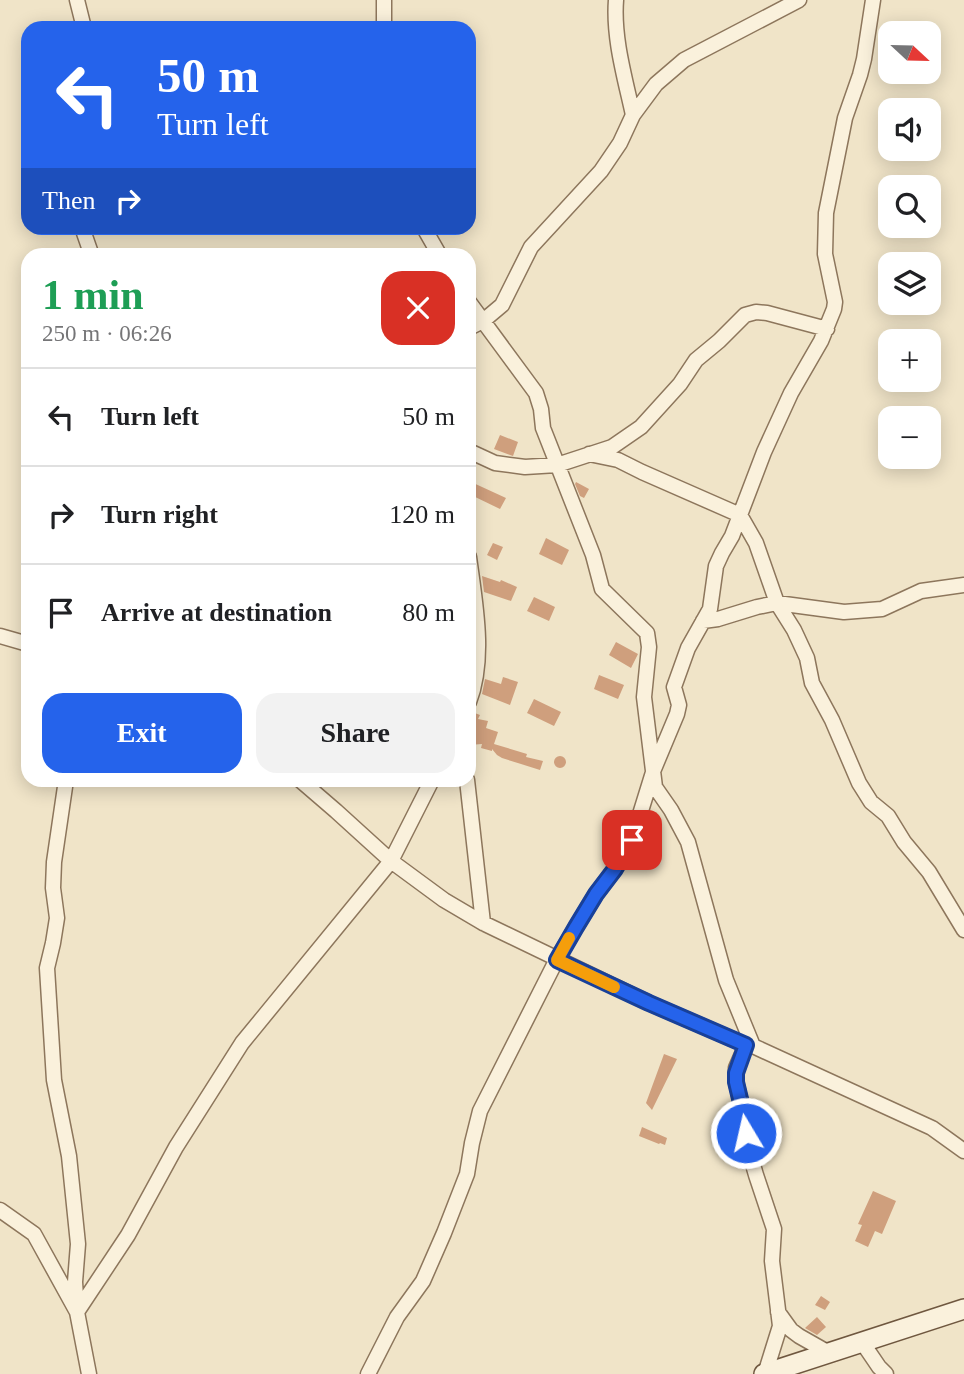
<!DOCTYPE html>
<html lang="en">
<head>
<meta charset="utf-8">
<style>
  :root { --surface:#fff; --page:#f2f2f2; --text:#202124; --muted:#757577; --line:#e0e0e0; --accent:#2563eb }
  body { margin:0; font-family:Georgia,serif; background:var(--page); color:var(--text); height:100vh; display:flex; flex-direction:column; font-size:26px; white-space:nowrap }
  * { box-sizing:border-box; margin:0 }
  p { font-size:23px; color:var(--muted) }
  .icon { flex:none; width:38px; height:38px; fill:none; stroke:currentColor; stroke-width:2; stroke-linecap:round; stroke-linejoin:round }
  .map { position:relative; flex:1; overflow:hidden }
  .drawer { position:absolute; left:21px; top:248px; width:455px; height:539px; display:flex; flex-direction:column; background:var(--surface); border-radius:21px; box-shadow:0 4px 18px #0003 }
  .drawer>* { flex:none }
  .top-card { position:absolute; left:21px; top:21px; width:455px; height:214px; border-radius:21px; box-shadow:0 4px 18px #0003; background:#2563eb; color:#fff; overflow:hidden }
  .needle { width:46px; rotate:112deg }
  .buttons { position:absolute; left:878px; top:21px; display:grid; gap:14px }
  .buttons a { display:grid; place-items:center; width:63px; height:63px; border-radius:14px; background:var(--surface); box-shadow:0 4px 18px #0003; font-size:35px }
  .pin { position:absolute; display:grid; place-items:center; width:60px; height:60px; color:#fff; margin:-30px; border-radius:14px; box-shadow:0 4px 10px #0006 }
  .me { position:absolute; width:77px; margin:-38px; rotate:351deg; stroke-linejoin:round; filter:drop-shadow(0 0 5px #0008) }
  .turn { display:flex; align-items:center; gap:24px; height:147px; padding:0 21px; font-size:32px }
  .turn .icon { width:91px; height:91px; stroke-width:2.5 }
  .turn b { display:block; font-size:49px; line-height:60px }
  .then { display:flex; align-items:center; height:66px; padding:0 21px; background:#0003; gap:14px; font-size:26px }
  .round { display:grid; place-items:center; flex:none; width:74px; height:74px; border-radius:21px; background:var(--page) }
  .summary { display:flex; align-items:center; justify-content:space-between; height:119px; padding:0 21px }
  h1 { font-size:42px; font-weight:700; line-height:52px; color:#1e9e55 }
  .button { display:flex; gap:14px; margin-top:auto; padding:14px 21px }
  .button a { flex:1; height:80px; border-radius:21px; background:var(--accent); color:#fff; font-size:28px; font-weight:700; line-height:80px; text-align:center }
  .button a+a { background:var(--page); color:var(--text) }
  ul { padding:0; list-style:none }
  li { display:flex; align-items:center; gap:21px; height:98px; padding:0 21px; border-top:2px solid var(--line) }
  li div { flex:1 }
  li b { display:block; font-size:26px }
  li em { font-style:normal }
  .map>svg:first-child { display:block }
  .building { fill:#cf9f7d }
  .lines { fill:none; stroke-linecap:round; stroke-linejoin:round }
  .street-casing { stroke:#8d765c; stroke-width:17 }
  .secondary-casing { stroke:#6f573f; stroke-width:22 }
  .street { stroke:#faf1dc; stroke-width:14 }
  .secondary { stroke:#faf1dc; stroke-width:19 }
  .route-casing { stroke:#184099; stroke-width:18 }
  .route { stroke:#2563eb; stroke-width:12 }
  .slow { stroke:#f59e0b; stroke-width:12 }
</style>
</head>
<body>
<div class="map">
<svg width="964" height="1374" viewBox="0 0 964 1374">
  <rect width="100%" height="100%" fill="#f0e4c8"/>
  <path class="building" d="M500 435 518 442 513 456 494 449Z
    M469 481 506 498 500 509 469 494Z
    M576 482 589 489 584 498 580 496 575 484Z
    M546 538 569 550 562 565 539 554Z
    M493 543 503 547 497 560 487 555Z
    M482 576 500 582 501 580 517 587 511 601 484 592Z
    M534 597 555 607 549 621 527 611Z
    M616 642 638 654 631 668 609 655Z
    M599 675 624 685 618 699 594 689Z
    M503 677 518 682 510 705 482 694 485 679 501 684Z
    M534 699 561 712 554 726 527 713Z
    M472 712 480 715 478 719 488 721 486 728 498 732 494 744 527 754 526 757 543 761 540 770 502 758 497 755 492 749V751L481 748 482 744 469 745V716Z
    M554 762a6 6 0 1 1 12 0a6 6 0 1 1-12 0Z
    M664 1054 677 1059 652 1110 646 1103Z
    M642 1127 667 1138 665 1145 660 1143 659 1144 639 1136Z
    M873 1191 896 1201 882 1234 875 1231 868 1247 855 1241 862 1225 858 1224Z
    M821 1296 830 1302 825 1310 815 1305Z
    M817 1317 826 1327 817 1335 805 1328Z"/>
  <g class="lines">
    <g class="street-casing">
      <path id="street" d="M77 0 84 28
        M384 0V28
        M616 0C613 38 625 78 633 115
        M84 228V233L92 256
        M424 228 440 256
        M469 302 536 393 541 409 543 428 593 555 602 589 647 633 649 647 644 697 655 787 671 810 688 842 726 980 753 1046
        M469 328 483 321 502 305 531 247 601 171 620 143 633 115 656 84 684 60 799 0
        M469 451 495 463 525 467 557 465 612 447 641 427 680 384 696 360 719 341 745 315 756 312 767 313 827 329
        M589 454 618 460 642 472 740 515 756 543 777 603 794 630 807 658 812 683 832 720 859 783 871 802 888 816 904 842 929 872 964 930
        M469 557C475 602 486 658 469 702
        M703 621 718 619 757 607 777 603 844 612 882 609 921 591 964 585
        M0 636 28 644
        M66 780 54 862 53 888 57 918 53 943 47 968 54 1080 69 1156 78 1244 75 1282 77 1312 89 1374
        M300 780 336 811 391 861 444 900 483 923 649 1003 746 1045 753 1046 932 1128 964 1151
        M467 780 483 923
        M746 1045 736 1068V1082L745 1120 747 1144 756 1175 774 1229 772 1261 780 1326 765 1374
        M0 1210 34 1234 77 1312 128 1235 176 1147 242 1043 391 861 432 780
        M778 1312 791 1330 799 1336 829 1353
        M862 1342 879 1367 886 1374
        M368 1374 397 1317 423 1281 444 1233 467 1174 472 1143 480 1111 557 959 576 927 596 894 615 869 632 840 654 769 677 714 679 705 674 687 688 648 710 609 716 566 722 553 732 536 764 452 791 393 821 341 834 309 835 302 825 254 826 213 845 118 860 75 864 59 873 0"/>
    </g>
    <g class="secondary-casing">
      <path id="secondary" d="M764 1374 964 1309"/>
    </g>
    <use href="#street" class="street"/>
    <use href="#secondary" class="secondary"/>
  </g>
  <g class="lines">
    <g class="route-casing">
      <path id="route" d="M632 840 615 869 596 894 576 927 557 960 649 1003 746 1045 736 1073V1082L745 1120 746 1133"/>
    </g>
    <use href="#route" class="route"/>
    <path class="slow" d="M569 938 557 960 614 987"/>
  </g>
</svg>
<div class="buttons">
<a><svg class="needle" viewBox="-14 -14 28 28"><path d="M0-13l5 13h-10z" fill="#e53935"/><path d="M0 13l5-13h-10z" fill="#757577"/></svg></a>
<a><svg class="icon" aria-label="sound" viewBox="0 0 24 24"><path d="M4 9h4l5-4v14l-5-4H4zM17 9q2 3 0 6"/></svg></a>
<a><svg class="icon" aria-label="search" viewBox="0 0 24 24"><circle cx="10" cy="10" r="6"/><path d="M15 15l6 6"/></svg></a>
<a><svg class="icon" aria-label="layers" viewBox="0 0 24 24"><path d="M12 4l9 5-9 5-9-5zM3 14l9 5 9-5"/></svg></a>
<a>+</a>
<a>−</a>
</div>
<div class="pin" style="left:632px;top:840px;background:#d93025"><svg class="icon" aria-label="arrive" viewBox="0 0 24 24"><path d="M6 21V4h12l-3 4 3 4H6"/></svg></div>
<svg class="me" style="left:746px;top:1133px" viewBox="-20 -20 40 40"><circle r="17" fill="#2563eb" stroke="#fff" stroke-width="3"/><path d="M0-11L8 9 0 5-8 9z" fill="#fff"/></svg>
<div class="top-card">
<div class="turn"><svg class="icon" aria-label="left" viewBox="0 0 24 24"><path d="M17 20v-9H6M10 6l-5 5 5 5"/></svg><div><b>50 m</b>Turn left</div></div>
<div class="then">Then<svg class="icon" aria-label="right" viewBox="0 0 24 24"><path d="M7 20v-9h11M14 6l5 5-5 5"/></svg></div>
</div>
<section class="drawer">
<div class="summary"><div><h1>1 min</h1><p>250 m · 06:26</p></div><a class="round" style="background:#d93025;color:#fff"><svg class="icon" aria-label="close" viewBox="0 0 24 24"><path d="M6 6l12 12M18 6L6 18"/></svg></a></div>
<ul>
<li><svg class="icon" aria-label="left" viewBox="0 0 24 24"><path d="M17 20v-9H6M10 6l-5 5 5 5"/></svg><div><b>Turn left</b></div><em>50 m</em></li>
<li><svg class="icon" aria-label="right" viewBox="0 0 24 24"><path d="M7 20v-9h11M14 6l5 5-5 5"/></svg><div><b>Turn right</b></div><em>120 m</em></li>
<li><svg class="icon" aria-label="arrive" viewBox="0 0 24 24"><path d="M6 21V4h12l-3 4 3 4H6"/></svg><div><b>Arrive at destination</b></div><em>80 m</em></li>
</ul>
<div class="button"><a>Exit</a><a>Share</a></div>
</section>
</div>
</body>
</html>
